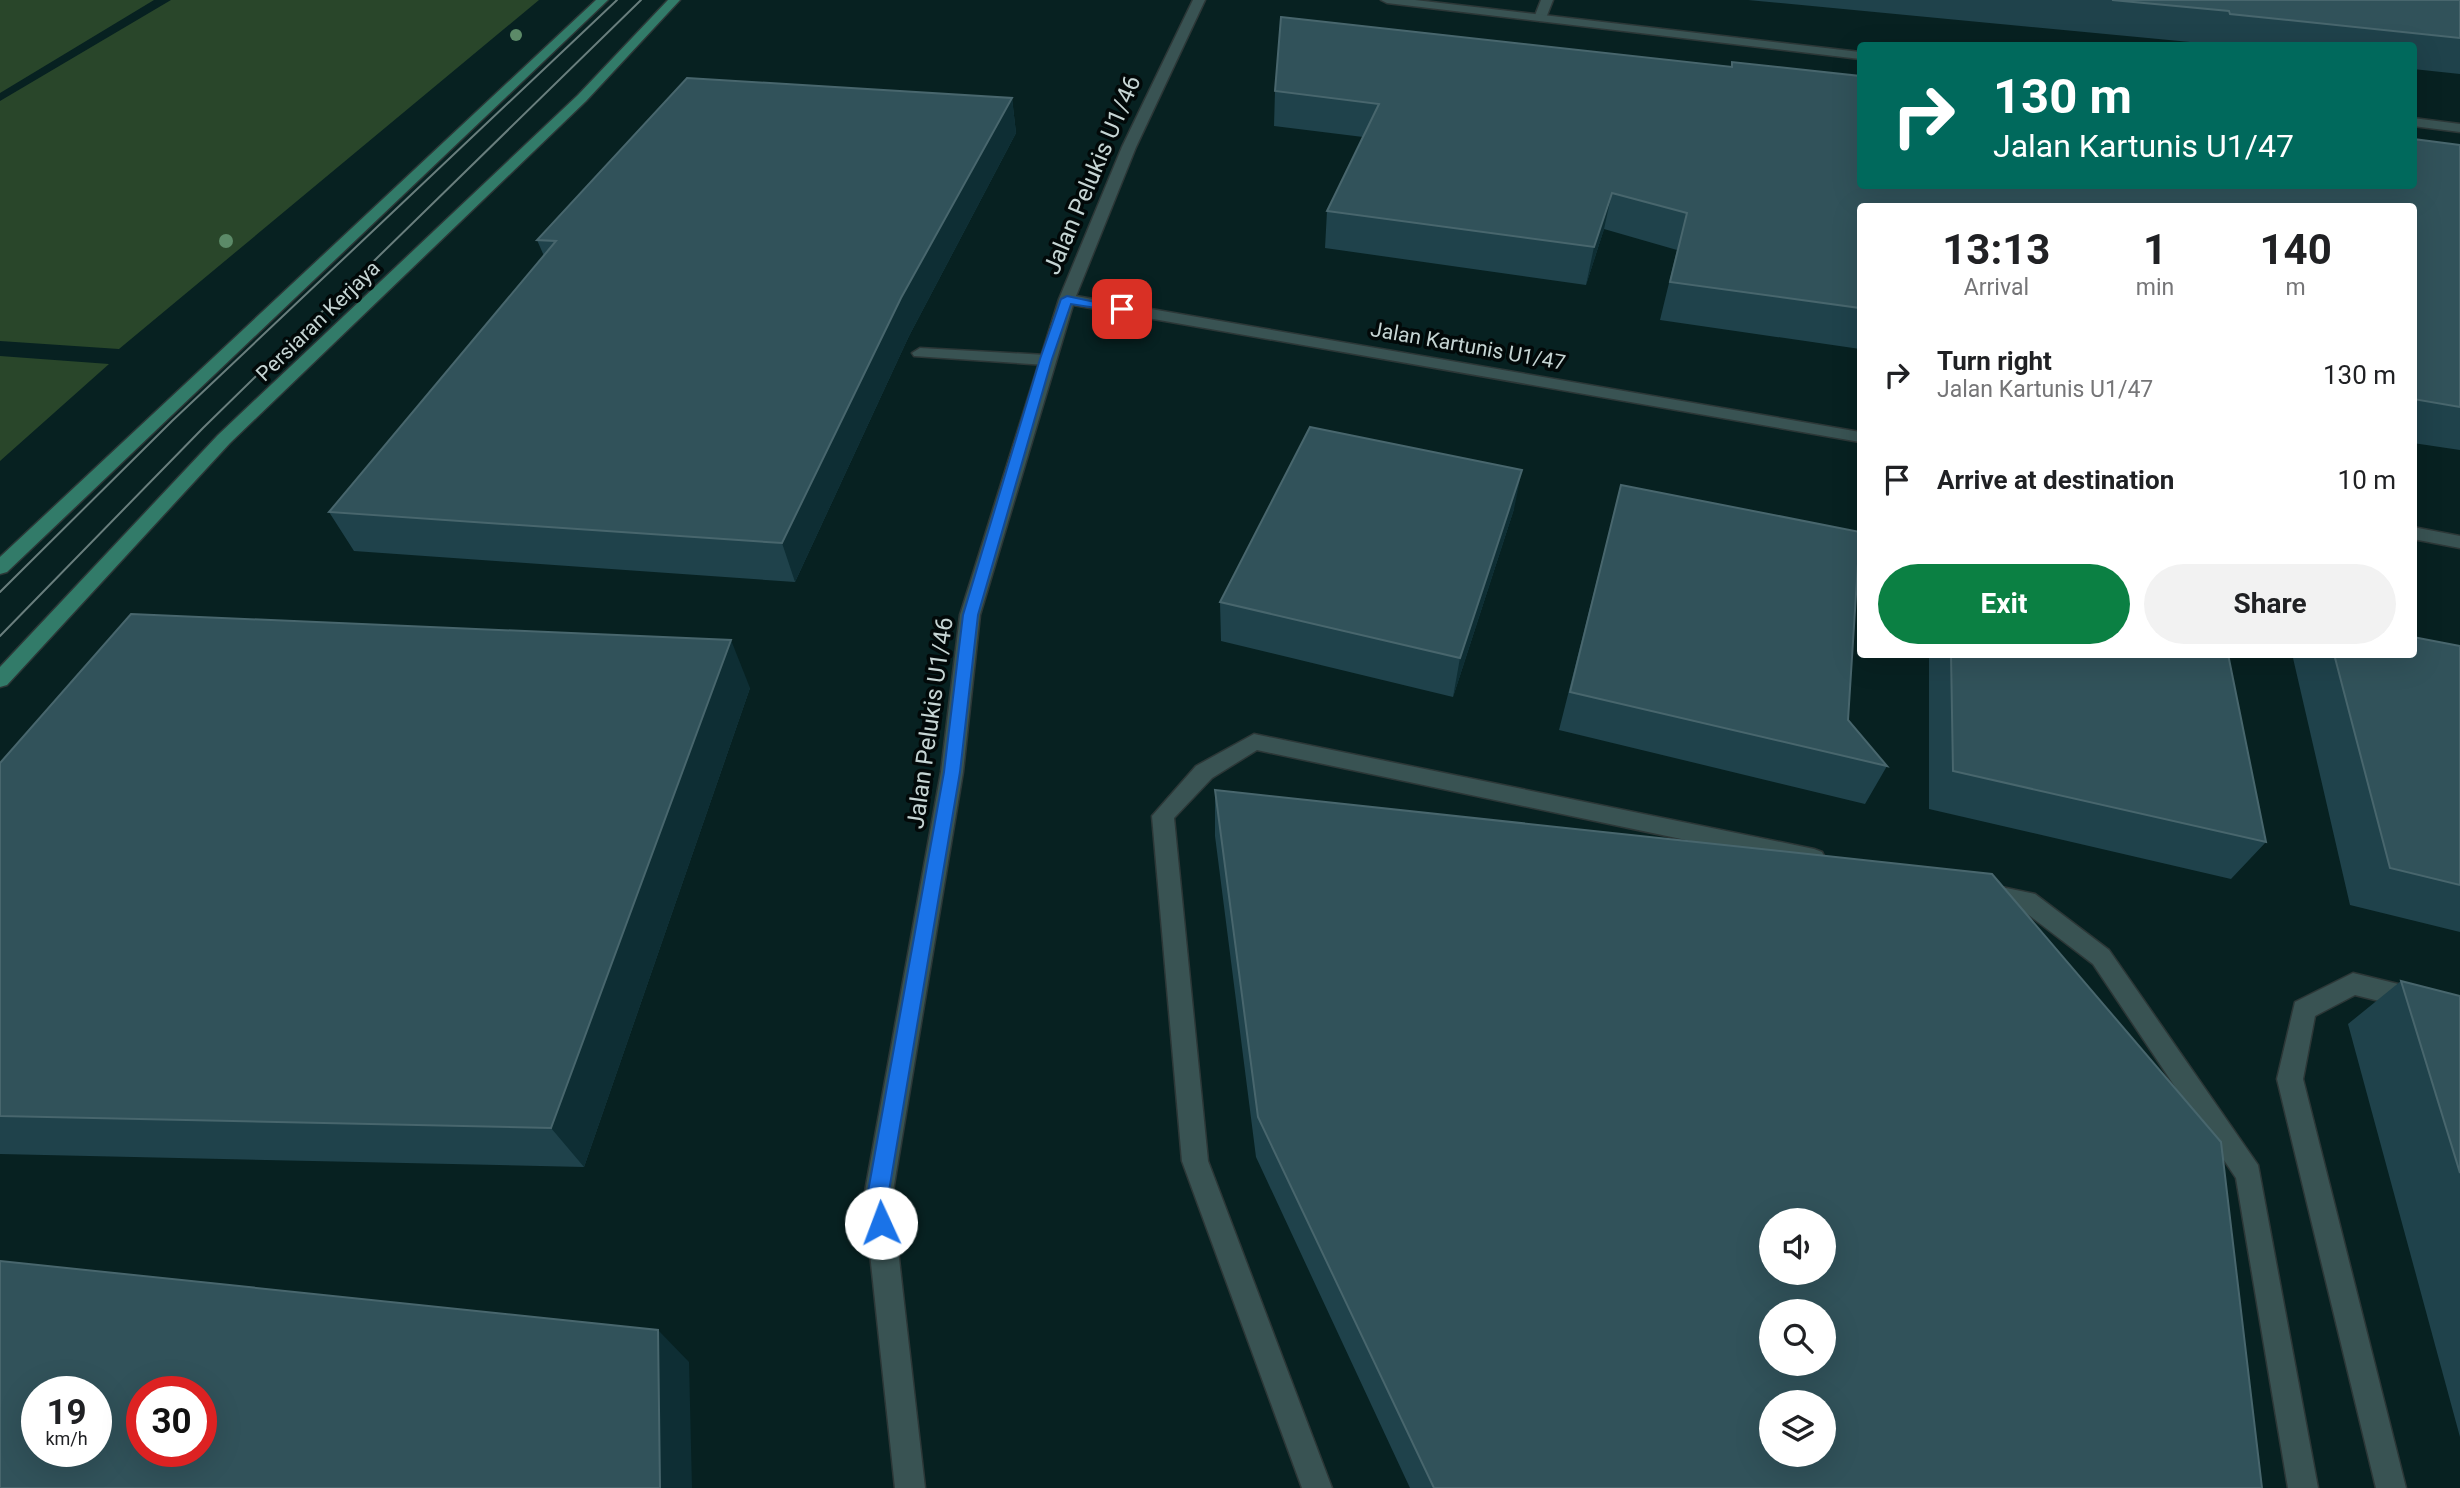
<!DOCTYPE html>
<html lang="en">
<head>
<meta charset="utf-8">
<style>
  :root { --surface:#fff; --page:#f2f2f2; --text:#202124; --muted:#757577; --accent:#0b8043 }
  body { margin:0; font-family:Roboto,sans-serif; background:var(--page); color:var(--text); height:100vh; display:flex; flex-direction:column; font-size:26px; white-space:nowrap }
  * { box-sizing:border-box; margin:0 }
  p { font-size:23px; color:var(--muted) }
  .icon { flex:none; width:38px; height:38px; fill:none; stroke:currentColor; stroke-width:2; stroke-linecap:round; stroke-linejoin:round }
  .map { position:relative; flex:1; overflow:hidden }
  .drawer { position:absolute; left:1857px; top:203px; width:560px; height:455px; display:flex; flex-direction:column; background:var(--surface); border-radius:7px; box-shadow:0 7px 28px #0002 }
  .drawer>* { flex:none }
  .top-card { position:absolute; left:1857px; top:42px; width:560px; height:147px; border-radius:7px; box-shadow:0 7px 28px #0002; background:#00695c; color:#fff; overflow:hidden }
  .fabs { position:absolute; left:1759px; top:1208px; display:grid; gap:14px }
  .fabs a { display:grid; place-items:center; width:77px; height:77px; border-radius:50%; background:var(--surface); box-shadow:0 7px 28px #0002; font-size:35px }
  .speed { position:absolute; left:21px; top:1376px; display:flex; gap:14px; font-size:35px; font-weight:700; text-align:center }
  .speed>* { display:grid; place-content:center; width:91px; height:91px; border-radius:50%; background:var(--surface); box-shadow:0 7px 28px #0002; line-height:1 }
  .speed small { font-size:18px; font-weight:400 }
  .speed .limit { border:10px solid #d22; background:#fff; color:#111 }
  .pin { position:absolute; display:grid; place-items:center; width:60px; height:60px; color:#fff; margin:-30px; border-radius:14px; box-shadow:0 4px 10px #0006 }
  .me { position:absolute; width:77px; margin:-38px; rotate:358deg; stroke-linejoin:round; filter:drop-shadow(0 0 5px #0008) }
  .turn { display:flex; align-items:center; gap:24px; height:147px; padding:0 21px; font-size:32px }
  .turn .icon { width:91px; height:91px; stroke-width:2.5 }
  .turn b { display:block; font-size:49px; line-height:60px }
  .eta { display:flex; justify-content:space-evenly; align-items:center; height:119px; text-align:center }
  .eta b { font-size:42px; font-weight:700; line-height:49px }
  .action { display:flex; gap:14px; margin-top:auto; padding:14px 21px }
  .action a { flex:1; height:80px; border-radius:42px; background:var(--accent); color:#fff; font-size:28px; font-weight:700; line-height:80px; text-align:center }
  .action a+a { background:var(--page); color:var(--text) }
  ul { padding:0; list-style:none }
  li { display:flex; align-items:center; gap:21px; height:105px; padding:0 21px }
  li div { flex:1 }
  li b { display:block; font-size:26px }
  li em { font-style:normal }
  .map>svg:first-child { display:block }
  .green { fill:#29462a }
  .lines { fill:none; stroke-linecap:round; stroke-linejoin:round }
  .service-casing { stroke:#2c3737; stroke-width:3 }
  .minor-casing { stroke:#2c3737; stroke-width:3 }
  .primary-casing { stroke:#2c3737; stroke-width:3 }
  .service { fill:#395353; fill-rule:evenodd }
  .minor { fill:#395353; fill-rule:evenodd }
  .primary { fill:#327b69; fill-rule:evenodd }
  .tram { stroke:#697e7d; stroke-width:2 }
  .tree { fill:#5c8a68 }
  .wall { fill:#1f424b }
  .shaded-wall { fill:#0e2e34 }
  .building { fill:#31525a; stroke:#48666d; stroke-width:2; fill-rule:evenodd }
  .route { fill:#1a73e8; stroke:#114b97; stroke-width:2 }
  .labels { text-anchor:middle; stroke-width:7; stroke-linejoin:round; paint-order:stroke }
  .far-street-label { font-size:21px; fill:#c6d5d4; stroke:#020909 }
  .street-label { font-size:24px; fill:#c6d5d4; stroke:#020909 }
</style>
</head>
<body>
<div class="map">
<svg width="2460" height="1488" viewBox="0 0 2460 1488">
  <rect width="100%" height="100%" fill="#072121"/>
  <path class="green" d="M0 0H154L0 93Z
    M171 0H539L119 349 0 341V101Z
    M0 356 109 364 0 461Z"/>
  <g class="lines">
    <g class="service-casing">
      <path id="service" d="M1541 0H1553L1546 18 1540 21 1534 18Z
        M920 348 1046 355 1054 360 1046 365 914 356 912 353Z
        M1254 734 1814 849 1822 852 1825 858 1822 864 1814 867 1257 750 1212 778 1174 818 1208 1161 1332 1488H1302L1182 1161 1152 816 1196 766Z
        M1987 884 2035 894 2109 950 2258 1165 2318 1488H2288L2236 1178 2093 964 2021 909 1979 900 1976 893 1979 886Z
        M2353 973 2460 999V1021L2355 995 2315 1016 2303 1079 2406 1488H2376L2277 1079 2295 1002Z"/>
    </g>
    <g class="minor-casing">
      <path id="minor" d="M1193 0H1205L1136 147 1076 296 1860 432V442L1073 305 980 615 963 772 892 1197 925 1488H895L864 1197 941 772 960 615 1059 299 1122 147Z
        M1381 0H1415L1860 52V59L1387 3Z
        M2413 118 2460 124V132L2413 126Z
        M2413 527 2460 536V548L2413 539Z"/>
    </g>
    <g class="primary-casing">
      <path id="primary" d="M596 0H608L7 572 0 574V557Z
        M668 0H680L586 101 230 443 7 685 0 687V667L218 435 578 95Z"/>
    </g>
    <use href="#service" class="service"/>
    <use href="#minor" class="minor"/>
    <use href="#primary" class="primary"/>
    <path class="tram" d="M0 592 172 421 617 0
      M0 636 203 428 641 0"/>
  </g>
  <g class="tree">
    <circle cx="516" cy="35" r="6"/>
    <circle cx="226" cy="241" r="7"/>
  </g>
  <path class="wall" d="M1748 0H2460V74L2413 69V46H2212L2211 44Z
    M1732 62 2460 145V450L2413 443V206H1860V349L1660 320 1677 250 1604 229 1586 285 1325 248 1327 211 1363 137 1274 126 1275 91 1731 66Z
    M1012 98 1016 133 909 336 795 582 354 551 329 512 544 256 537 240Z
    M1621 485 1848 720 1887 766 1865 804 1559 730Z
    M1514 509 1453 697 1221 641 1220 602Z
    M2460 646V932L2350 905 2293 658 2296 654H2334Z
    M1929 654H2228L2266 842 2231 879 1929 809Z
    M750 688 584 1167 0 1154V763Z
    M1215 790 2262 1488H1410L1256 1157 1215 836Z
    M2401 981 2460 996V1437L2348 1024Z"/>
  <path class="shaded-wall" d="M1012 98 1016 133 909 336 795 582 782 543 901 298Z
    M1612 193 1604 229 1586 285 1594 247Z
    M1522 470 1514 509 1453 697 1460 658Z
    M731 640 750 688 584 1167 551 1128Z
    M658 1330 689 1362 692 1488H660Z"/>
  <path class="building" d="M2112 0H2460V38L2230 14 2229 11Z
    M1281 17 1732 67V62L1860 76V186H2413V139L2460 145V407L2413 399V206H1860V308L1670 282 1687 213 1612 193 1594 247 1327 211 1379 104 1275 91Z
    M687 78 1012 98 901 298 782 543 329 512 556 241 537 240Z
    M1310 427 1522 470 1460 658 1220 602Z
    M1621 485 1860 532 1848 720 1887 766 1570 692Z
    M131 614 731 640 551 1128 0 1116V763Z
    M2413 637 2460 646V885L2390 868 2334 654H2413Z
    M1951 654H2228L2266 842 1953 771Z
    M1215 790 1992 874 2221 1142 2262 1488H1434L1258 1117ZM1771 1220H1824V1272H1771ZM1771 1311H1824V1363H1771ZM1771 1402H1824V1454H1771Z
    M2401 981 2460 996V1173Z
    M0 1261 658 1330 660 1488H0ZM37 1391H96V1451H37ZM142 1391H201V1451H142Z"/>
  <path class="route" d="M1067 296 1128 309 1122 312 1071 304 1052 359 978 615 960 772 888 1197 891 1223 888 1231 881 1234 873 1231 867 1197 944 772 963 615 1040 359 1061 299Z"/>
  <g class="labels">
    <g class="far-street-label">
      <text transform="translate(318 321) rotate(-44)" y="7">Persiaran Kerjaya</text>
      <text transform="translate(1468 346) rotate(10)" y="7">Jalan Kartunis U1/47</text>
    </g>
    <g class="street-label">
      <text transform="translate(1092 175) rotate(-67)" y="8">Jalan Pelukis U1/46</text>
      <text transform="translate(930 723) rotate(-82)" y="8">Jalan Pelukis U1/46</text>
    </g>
  </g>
</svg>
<div class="fabs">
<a><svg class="icon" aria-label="sound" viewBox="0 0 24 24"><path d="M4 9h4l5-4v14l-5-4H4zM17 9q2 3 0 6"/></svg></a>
<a><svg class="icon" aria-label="search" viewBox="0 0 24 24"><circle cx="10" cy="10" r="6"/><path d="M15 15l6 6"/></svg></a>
<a><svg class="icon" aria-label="layers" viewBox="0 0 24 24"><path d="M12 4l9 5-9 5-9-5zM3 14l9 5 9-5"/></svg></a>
</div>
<div class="speed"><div>19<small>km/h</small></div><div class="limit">30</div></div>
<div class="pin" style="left:1122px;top:309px;background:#d93025"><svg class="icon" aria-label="arrive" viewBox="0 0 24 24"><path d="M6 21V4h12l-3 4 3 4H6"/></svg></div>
<svg class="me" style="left:881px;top:1223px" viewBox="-20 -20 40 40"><circle r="19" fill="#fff"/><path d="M0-13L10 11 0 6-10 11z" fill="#1a73e8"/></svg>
<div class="top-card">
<div class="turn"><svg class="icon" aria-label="right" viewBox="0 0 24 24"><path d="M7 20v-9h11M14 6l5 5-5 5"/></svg><div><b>130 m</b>Jalan Kartunis U1/47</div></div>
</div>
<section class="drawer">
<div class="eta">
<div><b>13:13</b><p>Arrival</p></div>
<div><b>1</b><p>min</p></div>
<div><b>140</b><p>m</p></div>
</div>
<ul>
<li><svg class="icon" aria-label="right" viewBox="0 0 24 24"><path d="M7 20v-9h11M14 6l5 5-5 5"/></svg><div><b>Turn right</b><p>Jalan Kartunis U1/47</p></div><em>130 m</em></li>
<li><svg class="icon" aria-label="arrive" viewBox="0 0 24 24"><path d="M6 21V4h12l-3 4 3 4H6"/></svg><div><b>Arrive at destination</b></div><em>10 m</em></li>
</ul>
<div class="action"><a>Exit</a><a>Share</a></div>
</section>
</div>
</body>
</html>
